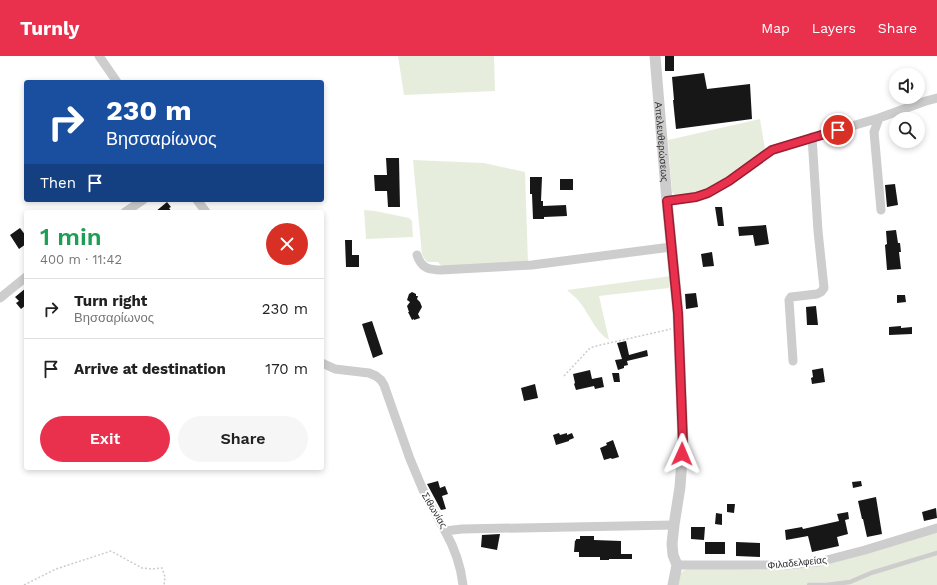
<!DOCTYPE html>
<html lang="en">
<head>
<meta charset="utf-8">
<style>
  :root { --surface:#fff; --page:#f6f6f6; --text:#222; --muted:#767676; --line:#e0e0e0; --accent:#e9304d }
  body { margin:0; font-family:"Work Sans",sans-serif; background:var(--page); color:var(--text); height:100vh; display:flex; flex-direction:column; font-size:15px; white-space:nowrap }
  * { box-sizing:border-box; margin:0 }
  p { font-size:13px; color:var(--muted) }
  .icon { flex:none; width:22px; height:22px; fill:none; stroke:currentColor; stroke-width:2; stroke-linecap:round; stroke-linejoin:round }
  .map { position:relative; flex:1; overflow:hidden }
  .side { position:absolute; left:24px; top:154px; width:300px; height:260px; display:flex; flex-direction:column; background:var(--surface); border-radius:4px; box-shadow:0 2px 6px #0003 }
  .side>* { flex:none }
  .banner { position:absolute; left:24px; top:24px; width:300px; height:122px; border-radius:4px; box-shadow:0 2px 6px #0003; background:#1a4fa0; color:#fff; overflow:hidden }
  .fabs { position:absolute; left:889px; top:12px; display:grid; gap:8px }
  .fabs a { display:grid; place-items:center; width:36px; height:36px; border-radius:50%; background:var(--surface); box-shadow:0 2px 6px #0003; font-size:20px }
  .pin { position:absolute; display:grid; place-items:center; width:34px; height:34px; color:#fff; margin:-17px; border:2px solid #fff; border-radius:50%; box-shadow:0 1px 4px #0007 }
  .me { position:absolute; width:44px; margin:-22px; rotate:1deg; stroke-linejoin:round; filter:drop-shadow(0 0 3px #0008) }
  .turn { display:flex; align-items:center; gap:14px; height:84px; padding:0 16px; font-size:18px }
  .turn .icon { width:52px; height:52px; stroke-width:2.5 }
  .turn b { display:block; font-size:28px; line-height:34px }
  .then { display:flex; align-items:center; height:38px; padding:0 16px; background:#0003; gap:8px; font-size:15px }
  .round { display:grid; place-items:center; flex:none; width:42px; height:42px; border-radius:21px; background:var(--page) }
  .summary { display:flex; align-items:center; justify-content:space-between; height:68px; padding:0 16px }
  h1 { font-size:24px; font-weight:600; line-height:30px; color:#1e9e55 }
  .action { display:flex; gap:8px; margin-top:auto; padding:8px 16px }
  .action a { flex:1; height:46px; border-radius:24px; background:var(--accent); color:#fff; font-size:16px; font-weight:600; line-height:46px; text-align:center }
  .action a+a { background:var(--page); color:var(--text) }
  ul { padding:0; list-style:none }
  li { display:flex; align-items:center; gap:12px; height:60px; padding:0 16px; border-top:1px solid var(--line) }
  li div { flex:1 }
  li b { display:block; font-size:15px }
  li em { font-style:normal }
  header { display:flex; align-items:center; gap:24px; box-sizing:border-box; height:56px; padding:0 20px; background:var(--accent); color:#fff }
  header strong { font-size:19px }
  nav { display:flex; gap:22px; margin-inline-start:auto; font-size:14px }
  .map>svg:first-child { display:block }
  .green { fill:#e7eddd }
  .building { fill:#171717 }
  .lines { fill:none; stroke-linecap:round; stroke-linejoin:round }
  .path { stroke:#cdcdcd; stroke-width:1.5; stroke-dasharray:2 2; stroke-linecap:butt }
  .service { stroke:#cdcdcd; stroke-width:4.5 }
  .minor { stroke:#cdcdcd; stroke-width:9 }
  .tertiary { stroke:#cdcdcd; stroke-width:11 }
  .route-casing { stroke:#971f32; stroke-width:10 }
  .route { stroke:#e9304d; stroke-width:7 }
  .labels { text-anchor:middle; stroke-width:4; stroke-linejoin:round; paint-order:stroke }
  .street-label { font-size:10px; fill:#303030; stroke:#fff }
</style>
</head>
<body>
<header>
<strong>Turnly</strong>
<nav><a>Map</a><a>Layers</a><a>Share</a></nav>
</header>
<div class="map">
<svg width="937" height="529" viewBox="0 0 937 529">
  <rect width="100%" height="100%" fill="#fff"/>
  <path class="green" d="M398 0H494L495 35 404 39Z
    M760 63 765 93 717 129 691 141 676 140 672 136 668 84Z
    M413 104 484 107 525 116 528 207 443 212 438 206H427L422 199Z
    M364 154 375 155 409 162 412 165 413 181 366 183Z
    M671 220 669 232 599 240 609 284C595 276 588 255 577 243 574 240 570 237 567 234Z
    M937 475V529H677C679 521 680 514 689 512L780 514 820 508Z"/>
  <path class="building" d="M665 0H674V15H665Z
    M704 17 707 33 750 28 752 63 676 73 673 44H674L672 21Z
    M386 102H399L400 151H388L387 135H375L374 119H387Z
    M530 121H542L541 145H543V150L566 149 567 160 544 161V163H533L532 138H530Z
    M560 123H573V134H560Z
    M895 128 898 149 887 151 885 129Z
    M167 146 171 151 169 152 172 156H155Z
    M715 151H722L724 170H718Z
    M766 169 769 188 755 190 753 179 739 180 738 171Z
    M20 172 26 180V188L19 193 10 179Z
    M896 174 898 187H900L901 196H899L901 213 887 214 885 189 887 188 886 175Z
    M345 184H352V199H359V211H346Z
    M712 196 714 210 703 211 701 198Z
    M26 232V249L21 253 16 247 19 245 15 241Z
    M412 236 416 238V240H418L417 243 420 246 422 251 418 258 420 262 414 264V263L412 264 408 256H409L407 250 410 246 407 244 409 238Z
    M696 237 698 251 686 253 685 238Z
    M897 239H905L906 246 897 247Z
    M816 250 818 269H807L806 251Z
    M372 265 383 298 373 302 362 268Z
    M901 270V272L912 271V278L889 279V271Z
    M626 285 629 299 647 294 648 300 627 305 628 309 624 310V312L618 314 615 304 622 303 617 287Z
    M823 312 825 326 812 328 811 322 813 321 812 314Z
    M590 314 592 323 602 321 604 331 595 333 594 330 576 334 574 328 575 327 573 318Z
    M612 317H619L620 326H614Z
    M535 328 538 342 524 345 521 332Z
    M559 377 560 379 567 377V379L572 377 574 382 569 384V385L556 389 553 379Z
    M613 384 619 401 612 403 611 402 604 404 600 392 607 389 606 387Z
    M438 425 440 432 445 430 448 438 442 440 446 453 441 454 427 428Z
    M861 425 862 430 853 432 852 426Z
    M876 441 882 478 867 481 863 463H862L858 445Z
    M727 448H735L734 457 727 456Z
    M936 452 937 462 924 465 922 456Z
    M848 456 849 463 845 464 848 478 837 481 839 490 812 496 808 480 786 484 785 474 802 471 803 473 839 465 837 458Z
    M716 457 722 458V469L715 468Z
    M691 471H705L704 484 691 483Z
    M500 478 497 494 481 491 482 479Z
    M580 480H594V484L621 485V498H632V503H609V504H600V501H579V496H574L575 484 576 485V483H580Z
    M705 486H725V498H705Z
    M736 486 760 487V501L736 500Z"/>
  <g class="lines">
    <path class="path" d="M564 320 590 292 596 290 671 273
      M24 529 56 513 111 495 142 512 151 513 162 512 165 521 164 529"/>
    <path class="service" d="M809 529H826L850 526 871 517 937 497"/>
    <path class="minor" d="M99 0 117 26
      M879 62 874 76 881 154
      M197 144 206 156
      M667 145 696 141 707 137 729 125 771 94 879 62 926 45 937 42
      M125 156 143 144
      M417 199C421 212 429 214 441 214L532 209 671 191
      M0 242 26 221
      M793 305 789 244 791 241 817 238 821 236 824 232 818 175 812 81
      M322 307 335 313 369 317 376 320 381 324 384 329 410 403 423 434 445 475 462 473 674 469
      M445 475C454 491 461 511 463 529
      M677 509H786L819 506 865 494 937 472"/>
    <path class="tertiary" id="s1" d="M655 0 667 145 678 257 683 387 680 431 674 469 672 488 673 499 677 509 673 529"/>
  </g>
  <g class="lines">
    <g class="route-casing">
      <path id="route" d="M682 398 683 387 678 257 667 145 696 141 708 137 729 125 772 94 838 74"/>
    </g>
    <use href="#route" class="route"/>
  </g>
  <g class="labels">
    <g class="street-label">
      <text dy="4" stroke="none"><textPath href="#s1" startOffset="86">Απελευθερώσεως</textPath></text>
      <text transform="translate(435 454) rotate(59)" y="4">Σιθωνίας</text>
      <text transform="translate(797 506) rotate(-6)" y="4">Φιλαδελφείας</text>
    </g>
  </g>
</svg>
<div class="fabs">
<a><svg class="icon" aria-label="sound" viewBox="0 0 24 24"><path d="M4 9h4l5-4v14l-5-4H4zM17 9q2 3 0 6"/></svg></a>
<a><svg class="icon" aria-label="search" viewBox="0 0 24 24"><circle cx="10" cy="10" r="6"/><path d="M15 15l6 6"/></svg></a>
</div>
<div class="pin" style="left:838px;top:74px;background:#d93025"><svg class="icon" aria-label="arrive" viewBox="0 0 24 24"><path d="M6 21V4h12l-3 4 3 4H6"/></svg></div>
<svg class="me" style="left:682px;top:398px" viewBox="-20 -20 40 40"><path d="M0-17L14 15 0 8-14 15z" fill="#e9304d" stroke="#fff" stroke-width="4"/></svg>
<div class="banner">
<div class="turn"><svg class="icon" aria-label="right" viewBox="0 0 24 24"><path d="M7 20v-9h11M14 6l5 5-5 5"/></svg><div><b>230 m</b>Βησσαρίωνος</div></div>
<div class="then">Then<svg class="icon" aria-label="arrive" viewBox="0 0 24 24"><path d="M6 21V4h12l-3 4 3 4H6"/></svg></div>
</div>
<section class="side">
<div class="summary"><div><h1>1 min</h1><p>400 m · 11:42</p></div><a class="round" style="background:#d93025;color:#fff"><svg class="icon" aria-label="close" viewBox="0 0 24 24"><path d="M6 6l12 12M18 6L6 18"/></svg></a></div>
<ul>
<li><svg class="icon" aria-label="right" viewBox="0 0 24 24"><path d="M7 20v-9h11M14 6l5 5-5 5"/></svg><div><b>Turn right</b><p>Βησσαρίωνος</p></div><em>230 m</em></li>
<li><svg class="icon" aria-label="arrive" viewBox="0 0 24 24"><path d="M6 21V4h12l-3 4 3 4H6"/></svg><div><b>Arrive at destination</b></div><em>170 m</em></li>
</ul>
<div class="action"><a>Exit</a><a>Share</a></div>
</section>
</div>
</body>
</html>
